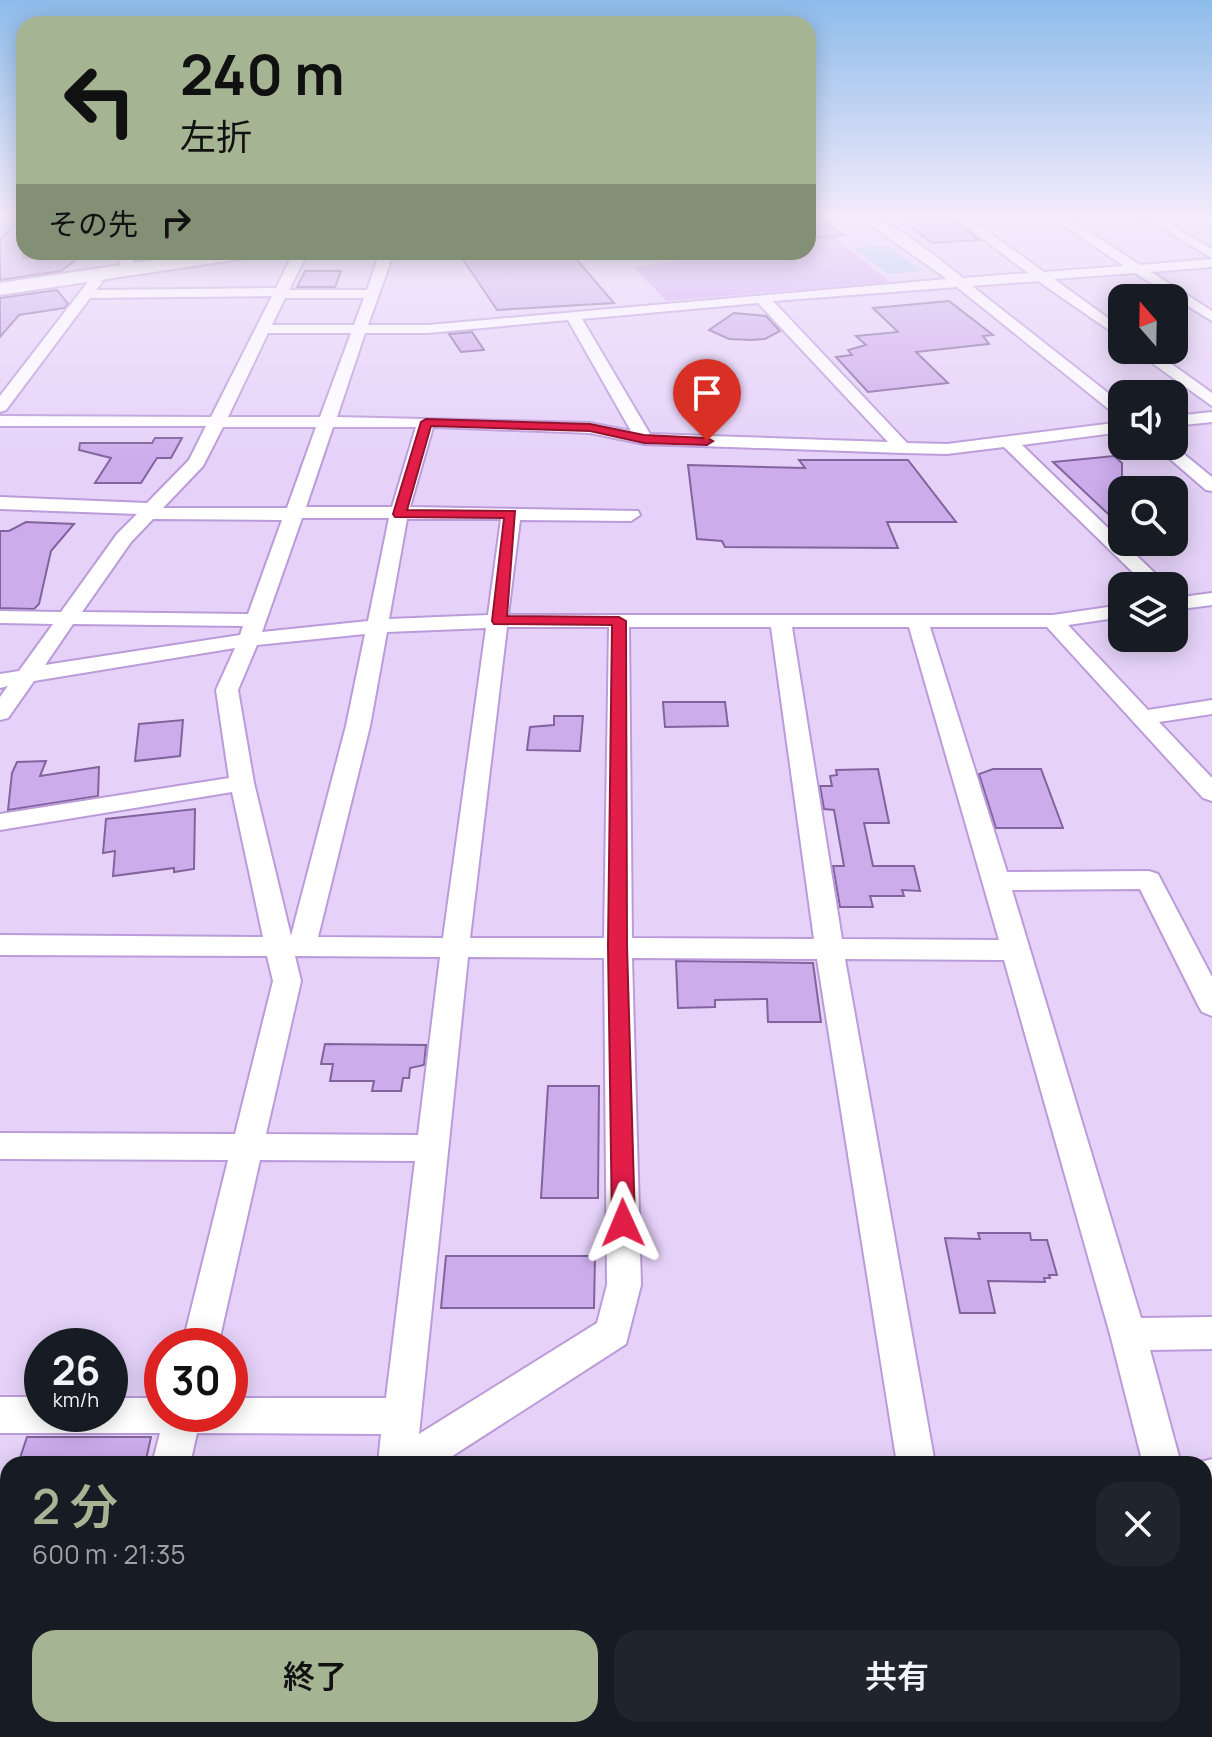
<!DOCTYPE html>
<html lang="ja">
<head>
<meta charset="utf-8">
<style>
  :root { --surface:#171b24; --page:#20242c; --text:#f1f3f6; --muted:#9ea1a6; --accent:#a5b493 }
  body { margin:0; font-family:Manrope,"Noto Sans JP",sans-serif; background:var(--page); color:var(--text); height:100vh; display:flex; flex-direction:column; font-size:30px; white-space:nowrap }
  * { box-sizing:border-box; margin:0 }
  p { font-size:26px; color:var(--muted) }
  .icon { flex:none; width:44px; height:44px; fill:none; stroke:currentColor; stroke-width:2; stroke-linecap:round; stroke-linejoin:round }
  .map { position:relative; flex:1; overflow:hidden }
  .sheet { position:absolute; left:0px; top:1456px; width:1212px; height:282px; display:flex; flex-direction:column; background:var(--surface); border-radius:24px 24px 0 0; box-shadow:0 4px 20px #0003 }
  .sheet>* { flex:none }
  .banner { position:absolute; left:16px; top:16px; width:800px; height:244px; border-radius:24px; box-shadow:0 4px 20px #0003; background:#a5b493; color:#111; overflow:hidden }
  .needle { width:52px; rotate:340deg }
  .tools { position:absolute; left:1108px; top:284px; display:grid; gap:16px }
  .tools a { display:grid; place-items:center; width:80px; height:80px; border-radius:16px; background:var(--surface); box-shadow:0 4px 20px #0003; font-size:40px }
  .speed { position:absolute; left:24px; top:1328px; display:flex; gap:16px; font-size:40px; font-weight:700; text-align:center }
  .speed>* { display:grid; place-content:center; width:104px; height:104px; border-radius:50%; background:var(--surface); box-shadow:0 4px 20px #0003; line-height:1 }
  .speed small { font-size:20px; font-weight:400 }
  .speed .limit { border:12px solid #d22; background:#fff; color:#111 }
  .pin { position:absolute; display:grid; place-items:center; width:68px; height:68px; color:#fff; margin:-82px -34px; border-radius:50% 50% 50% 0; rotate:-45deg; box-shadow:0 0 8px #0007 }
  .pin .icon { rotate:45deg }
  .me { position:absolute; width:88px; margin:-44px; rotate:359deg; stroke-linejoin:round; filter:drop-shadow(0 0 6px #0008) }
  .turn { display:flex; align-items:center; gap:28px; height:168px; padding:0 32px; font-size:36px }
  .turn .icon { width:104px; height:104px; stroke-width:2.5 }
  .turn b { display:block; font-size:56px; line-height:68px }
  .then { display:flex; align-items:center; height:76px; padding:0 32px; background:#0003; gap:16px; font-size:30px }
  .round { display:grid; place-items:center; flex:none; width:84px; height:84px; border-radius:24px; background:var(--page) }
  .overview { display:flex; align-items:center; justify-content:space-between; height:136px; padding:0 32px }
  h1 { font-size:48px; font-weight:600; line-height:60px; color:var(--accent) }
  .button { display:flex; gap:16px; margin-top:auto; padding:16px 32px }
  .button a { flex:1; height:92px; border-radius:24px; background:var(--accent); color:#111; font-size:32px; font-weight:600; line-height:92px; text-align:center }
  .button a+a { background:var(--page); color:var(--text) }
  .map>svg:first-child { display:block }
  .green { fill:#d0a5f6 }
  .water { fill:#a4c8ec }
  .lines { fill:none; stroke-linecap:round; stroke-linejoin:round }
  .river { fill:#a4c8ec; fill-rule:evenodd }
  .building { fill:#cdacec; stroke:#82639d; stroke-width:2 }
  .minor-casing { stroke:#bb9bd9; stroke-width:4 }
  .highway-casing { stroke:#bb9bd9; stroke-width:4 }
  .minor { fill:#fff; fill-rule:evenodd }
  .highway { fill:#fff; fill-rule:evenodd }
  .route { fill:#e11d48; stroke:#92132f; stroke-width:2 }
</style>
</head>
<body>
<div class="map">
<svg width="1212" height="1737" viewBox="0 0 1212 1737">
  <rect width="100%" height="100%" fill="#e6d2f9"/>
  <path class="green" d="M833 236 890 282 667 301 633 267 753 252H808V238Z"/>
  <path class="water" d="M886 245 921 271 888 274 853 248Z"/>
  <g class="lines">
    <path class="river" d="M0 217H22L8 232 0 234Z"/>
  </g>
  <path class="building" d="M23 217 24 258 86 252 61 271 0 280V240Z
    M808 217H819L844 235 808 238Z
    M898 217H951L979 240 932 243Z
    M474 252 571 253 614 303 497 310 462 258Z
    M305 271H341L335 287H297Z
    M57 290 68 304 64 308 19 315 0 337V298Z
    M949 301 993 335 983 336 989 344 916 352 948 383 868 392 836 357 852 355 848 350 866 345 856 336 898 332 873 308Z
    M734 313 766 316 780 331 765 339 751 340 729 339 709 330Z
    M472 332 484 350 461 352 449 334Z
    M155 438H182L171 458H157L141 483H95L111 458 79 450 80 443H152Z
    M1114 456 1122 463V527L1053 462Z
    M799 460H908L956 522H887L898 548 725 547 722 541 697 539 688 465 805 468Z
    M26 522 74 524 51 551 39 604 34 609 0 608V531H9Z
    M663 702H725L728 726 665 727Z
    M554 716H583L580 751 527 750 530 727 554 725Z
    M183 720 180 756 135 761 139 724Z
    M46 761 40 776 99 767 98 796 8 810 12 773 17 762Z
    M878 769 889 823H864L873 866H914L920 891 902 890 904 896H870L873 907H840L833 866H844L834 810 824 809 820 786H832L830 776 837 775 836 770Z
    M993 769H1041L1063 828H996L979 774Z
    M195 809 194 869 174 872V868L113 876 115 851 103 853 106 819Z
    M676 961 813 963 821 1022H768L767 999 715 1000V1007L678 1008Z
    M325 1044 426 1045 424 1065 410 1068 409 1078H403L401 1091H372L374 1081H330L333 1064H321Z
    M548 1086H599L598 1198H541Z
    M978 1233H1030L1031 1240H1047L1057 1275H1049L1050 1278H1044L1045 1282 988 1281 995 1313H960L945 1238 980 1239Z
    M446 1256H595L594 1308H441Z
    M27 1437H151L145 1464H18Z"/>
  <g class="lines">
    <g class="minor-casing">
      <path id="minor" d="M859 217C892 217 937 258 963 278L1028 273 954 217H968L1044 272 1124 266 1051 217H1066L1140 265 1212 259V267L1151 272 1212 311V321L1135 273 1054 279 1122 328V339L1038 281 972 286 1122 404V417L1116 415 957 287 773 301 907 443 947 444 1122 422V432L1022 445 1168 586H1147L1004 447 947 454 903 453 644 444 590 433 433 427 410 507 638 511 640 515 631 521 520 520 508 615H1053L1122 605V617L1068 625 1148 710 1212 700V714L1159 722 1212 778V801L1203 798 1047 627H930L1007 872 1149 871 1158 874 1212 977V1016L1202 1012 1198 1005 1140 889 1012 890 1141 1318 1212 1317V1349L1150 1350 1181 1464H1143L1110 1334 1004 960 845 959 935 1464H897L817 959 632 958 641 1285 626 1344 440 1464H378L381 1434 197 1433 190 1464H152L160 1433H0V1397H42V1414H110V1398H162V1414H230V1398H386L415 1161 260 1160 218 1346H182L228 1160 0 1159V1133L235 1134 273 981 267 956 0 955V935L263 937 232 792 0 830V814L229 778 216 690 235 648 34 681 8 718 0 720V697L8 686 0 688V674L19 671 53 624 0 623V611L61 612 117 534 137 514 0 509V497L147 503 189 460 206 426H0V416L211 417 272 296 90 298 6 410 0 412V396L91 278 103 281 96 290 276 288 294 252H308L289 290H367L380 252H394L368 325H428L947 279ZM285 298H364L354 325H272ZM758 303 888 442 650 434 582 319ZM568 320 631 431 590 423 337 417 365 333H428ZM268 333H351L320 417H228ZM223 427H316L287 508H163L203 466ZM333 427H416L392 507H306ZM302 518H389L368 621 262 632ZM153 519 282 520 248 614 82 612 131 542ZM407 519H501L488 615 389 619ZM73 624 243 626 240 635 45 665ZM507 627H609L604 938H470ZM629 627H771L814 939 632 938ZM792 627H909L999 940 842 939ZM486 628 443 938 318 937 370 726 387 632ZM365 634 346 726 291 936 254 783 238 690 257 645ZM295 956 440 957 418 1135 266 1134 301 981ZM468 957 604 958 607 1285 597 1323 419 1434Z
        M1143 217H1158L1212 249V258Z
        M113 252H127L138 269 136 272H126Z
        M1134 350H1152L1212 393V406Z
        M1212 412V422L1174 426V416Z
        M1155 446H1174L1212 477V491L1206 490Z
        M1212 593V605L1174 610V598Z
        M1212 1459V1497L1204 1498V1464H1194Z
        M86 1730H130L128 1737H84Z
        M281 1730H325L322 1737H278Z
        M431 1730H491L488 1737H428Z
        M803 1730H856L857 1732 855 1737H800Z
        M1105 1730H1150L1153 1737H1108Z"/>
    </g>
    <g class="highway-casing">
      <path id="highway" d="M208 252H257L247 258 0 295V283Z"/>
    </g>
    <use href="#minor" class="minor"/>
    <use href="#highway" class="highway"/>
  </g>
  <linearGradient id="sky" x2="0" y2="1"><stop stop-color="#8dbcea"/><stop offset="0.47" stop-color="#f4ebfc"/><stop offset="1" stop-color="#f4ebfc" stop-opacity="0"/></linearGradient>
  <rect width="1212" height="460" fill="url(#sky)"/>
  <path class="route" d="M426 419 590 424 644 435 707 438 713 441 707 445 644 443 590 431 431 426 407 510 515 511 507 616 619 617 626 621 627 946 635 1223 631 1230 623 1233 615 1230 612 1223 608 946 612 625 494 624 492 621 504 518 395 517 393 514 421 422Z"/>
</svg>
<div class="tools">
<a><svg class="needle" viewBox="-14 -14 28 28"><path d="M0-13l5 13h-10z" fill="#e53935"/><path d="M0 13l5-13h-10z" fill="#9ea1a6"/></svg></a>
<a><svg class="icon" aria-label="sound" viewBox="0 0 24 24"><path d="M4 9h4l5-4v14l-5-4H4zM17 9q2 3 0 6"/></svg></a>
<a><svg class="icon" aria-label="search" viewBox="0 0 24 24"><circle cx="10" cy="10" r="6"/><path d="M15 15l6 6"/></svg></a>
<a><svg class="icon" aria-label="layers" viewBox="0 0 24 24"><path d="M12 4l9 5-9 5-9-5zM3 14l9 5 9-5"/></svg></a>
</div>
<div class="speed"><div>26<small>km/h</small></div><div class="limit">30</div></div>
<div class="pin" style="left:707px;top:441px;background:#d93025"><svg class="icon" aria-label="arrive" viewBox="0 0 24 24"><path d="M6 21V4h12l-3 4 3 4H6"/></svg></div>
<svg class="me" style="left:623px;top:1223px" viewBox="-20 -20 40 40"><path d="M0-17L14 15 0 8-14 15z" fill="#e11d48" stroke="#fff" stroke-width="4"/></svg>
<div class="banner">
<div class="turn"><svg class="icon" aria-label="left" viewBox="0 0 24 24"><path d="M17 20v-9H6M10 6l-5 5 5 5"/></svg><div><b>240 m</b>左折</div></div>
<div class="then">その先<svg class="icon" aria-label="right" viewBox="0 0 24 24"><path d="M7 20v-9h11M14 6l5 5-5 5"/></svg></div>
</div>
<section class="sheet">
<div class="overview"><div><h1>2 分</h1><p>600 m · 21:35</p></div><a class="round"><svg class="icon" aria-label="close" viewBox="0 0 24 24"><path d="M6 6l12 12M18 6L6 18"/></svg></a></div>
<div class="button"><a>終了</a><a>共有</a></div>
</section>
</div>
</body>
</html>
